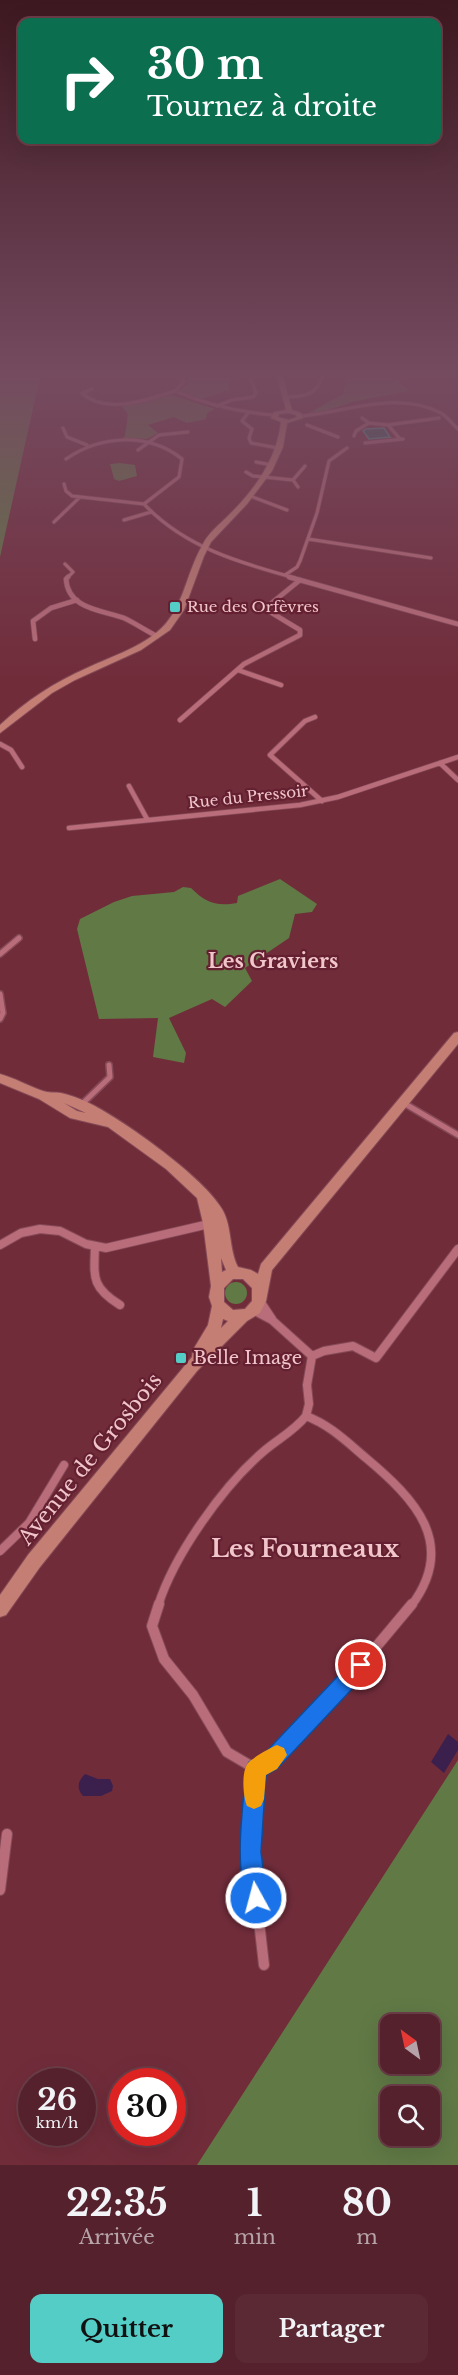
<!DOCTYPE html>
<html lang="fr">
<head>
<meta charset="utf-8">
<style>
  :root { --surface:#55212c; --page:#5b2934; --text:#f1f3f6; --muted:#b6a3a9; --line:#6b3e48; --accent:#54cdc6 }
  body { margin:0; font-family:"Libre Baskerville",serif; background:var(--page); color:var(--text); height:100vh; display:flex; flex-direction:column; font-size:22px; white-space:nowrap }
  * { box-sizing:border-box; margin:0 }
  p { font-size:20px; color:var(--muted) }
  .icon { flex:none; width:33px; height:33px; fill:none; stroke:currentColor; stroke-width:2; stroke-linecap:round; stroke-linejoin:round }
  .map { position:relative; height:2165px; overflow:hidden }
  .side { display:flex; flex-direction:column; background:var(--surface); flex:1 }
  .side>* { flex:none }
  .banner { position:absolute; left:18px; top:18px; width:423px; height:126px; border-radius:12px; box-shadow:0 6px 24px #0002,0 0 0 2px var(--line); background:#0b6e4f; color:#fff; overflow:hidden }
  .needle { width:39px; rotate:327deg }
  .fabs { position:absolute; left:380px; top:2014px; display:grid; gap:12px }
  .fabs a { display:grid; place-items:center; width:60px; height:60px; border-radius:12px; background:var(--surface); box-shadow:0 6px 24px #0002,0 0 0 2px var(--line); font-size:30px }
  .speed { position:absolute; left:18px; top:2068px; display:flex; gap:12px; font-size:30px; font-weight:700; text-align:center }
  .speed>* { display:grid; place-content:center; width:78px; height:78px; border-radius:50%; background:var(--surface); box-shadow:0 6px 24px #0002,0 0 0 2px var(--line); line-height:1 }
  .speed small { font-size:15px; font-weight:400 }
  .speed .limit { border:9px solid #d22; background:#fff; color:#111 }
  .pin { position:absolute; display:grid; place-items:center; width:51px; height:51px; color:#fff; margin:-26px; border:3px solid #fff; border-radius:50%; box-shadow:0 2px 6px #0007 }
  .me { position:absolute; width:66px; margin:-33px; rotate:353deg; stroke-linejoin:round; filter:drop-shadow(0 0 4px #0008) }
  .turn { display:flex; align-items:center; gap:21px; height:126px; padding:0 30px; font-size:27px }
  .turn .icon { width:78px; height:78px; stroke-width:2.5 }
  .turn b { display:block; font-size:42px; line-height:51px }
  .eta { display:flex; justify-content:space-evenly; align-items:center; height:102px; text-align:center }
  .eta b { font-size:36px; font-weight:700; line-height:42px }
  .button { display:flex; gap:12px; margin-top:auto; padding:12px 30px }
  .button a { flex:1; height:69px; border-radius:12px; background:var(--accent); color:#111; font-size:24px; font-weight:700; line-height:69px; text-align:center }
  .button a+a { background:var(--page); color:var(--text) }
  .map>svg:first-child { display:block }
  .green { fill:#607945; fill-rule:evenodd }
  .water { fill:#3b204d }
  .building { fill:#1f635f; stroke:#39a7a1; stroke-width:1.5 }
  .lines { fill:none; stroke-linecap:round; stroke-linejoin:round }
  .street-far4-casing { stroke:#854a57; stroke-width:4.5 }
  .street-far3-casing { stroke:#854a57; stroke-width:6 }
  .street-far2-casing { stroke:#854a57; stroke-width:8 }
  .street-far1-casing { stroke:#854a57; stroke-width:10 }
  .street-casing { stroke:#854a57; stroke-width:12 }
  .secondary-casing { stroke:#854a57; stroke-width:2 }
  .street-far4 { stroke:#b96c79; stroke-width:3 }
  .street-far3 { stroke:#b96c79; stroke-width:4.5 }
  .street-far2 { stroke:#b96c79; stroke-width:5 }
  .street-far1 { stroke:#b96c79; stroke-width:8 }
  .street { stroke:#b96c79; stroke-width:10 }
  .secondary { fill:#c47e74; fill-rule:evenodd }
  .route { fill:#1a73e8; stroke:#114b97; stroke-width:1.5 }
  .slow { fill:#f59e0b }
  .poi-dot { fill:#54cdc6; stroke:#642030; stroke-width:2 }
  .labels { text-anchor:middle; stroke-width:4.5; stroke-linejoin:round; paint-order:stroke }
  .far-poi-label { font-size:15px; fill:#f1c6cb; stroke:#642030; text-anchor:start }
  .far-street-label { font-size:15px; fill:#f1c6cb; stroke:#642030 }
  .poi-label { font-size:18px; fill:#f1c6cb; stroke:#642030; text-anchor:start }
  .neighbourhood-label { font-size:20px; font-weight:bold; fill:#f1c6cb; stroke:#642030 }
  .near-street-label { font-size:21px; fill:#f1c6cb; stroke:#642030 }
  .near-neighbourhood-label { font-size:24px; font-weight:bold; fill:#f1c6cb; stroke:#642030 }
</style>
</head>
<body>
<div class="map">
<svg width="458" height="2165" viewBox="0 0 458 2165">
  <rect width="100%" height="100%" fill="#712c3a"/>
  <path class="green" d="M0 377H40L0 557Z
    M188 377H238L229 379V390L202 399 179 391 187 385Z
    M347 377H397L402 385 410 391 356 401 321 412 309 413 343 394Z
    M172 395 215 409 207 413 206 419 187 423 174 417 148 425 158 433 147 439 123 438 125 436 128 414 120 404 138 403Z
    M120 463 135 465 137 476 119 481 114 479 110 464Z
    M280 879 317 904 312 912 295 914 289 938 245 968 252 981 225 1007 212 999 169 1018 186 1053 184 1063 153 1057 158 1018 99 1019 77 929 80 919 114 902 132 896 174 892 183 887 191 888C205 902 216 907 237 903L238 896Z
    M225 1293a11 11 0 1 1 22 0a11 11 0 1 1-22 0Z
    M458 1760V2165H197ZM390 2025H429V2064H390ZM390 2097H429V2136H390Z"/>
  <path class="water" d="M448 1734 458 1742V1750L444 1773 431 1762Z
    M85 1774 98 1779H110L113 1786 112 1791 101 1796H83C76 1788 78 1781 85 1774Z"/>
  <path class="building" d="M384 428 390 437 369 439 363 431 366 429Z"/>
  <g class="lines">
    <g class="street-far4-casing">
      <path id="street-far4" d="M183 377V383L175 391C207 405 239 412 273 415
        M92 389 82 393C106 415 147 400 175 391
        M287 397C303 397 318 394 322 377
        M217 406 232 400 253 397 256 393 251 380
        M248 413 242 421 252 429 249 438 251 443 278 448
        M301 416C345 412 399 390 441 413 448 417 452 424 458 429
        M362 418 369 423
        M307 425 338 437
        M388 425 400 439
        M63 428 67 437 87 445
        M354 436 356 431 369 423 388 425 439 418
        M365 443 403 439
        M138 450 159 435 188 432
        M66 459C101 435 148 432 182 459L179 477 144 504
        M256 462 272 465
        M246 472 253 476 293 480
        M64 484 66 491 72 496 144 504
        M298 487 293 480 305 466
        M250 496 287 510
        M144 504C184 547 240 563 295 578
        M124 520 151 512
        M54 522 79 498
        M308 539 431 558
        M65 564 73 572 67 578
        M285 575 297 567 300 561 317 513 329 461 347 448"/>
    </g>
    <g class="street-far3-casing">
      <path id="street-far3" d="M68 577 66 579C68 609 101 610 124 618 135 623 146 631 157 636
        M289 577 458 624
        M35 639 33 621 51 608 77 600
        M238 670 281 685
        M315 717 305 721 270 755 322 801
        M180 720 244 664 300 635V630L267 610 268 606 300 580
        M0 744 11 750 22 767
        M440 763 458 780
        M129 786 147 819
        M69 828 300 805 338 797 458 757"/>
    </g>
    <g class="street-far2-casing">
      <path id="street-far2" d="M0 954 19 938
        M0 994 3 1013 0 1019
        M402 1102 458 1135
        M80 1106 110 1077 109 1065"/>
    </g>
    <g class="street-far1-casing">
      <path id="street-far1" d="M0 1245 21 1233 40 1229 60 1231 86 1244 106 1248 209 1224
        M95 1246C94 1277 91 1287 120 1305
        M260 1301 272 1319
        M253 1310 272 1320 312 1356 307 1385 309 1404 306 1416
        M312 1356 324 1351 353 1346 376 1358 458 1249
        M0 1551 29 1523 64 1465
        M158 1606C174 1555 223 1486 264 1451 278 1439 294 1431 306 1416 330 1425 347 1442 366 1458 415 1499 458 1544 411 1606"/>
    </g>
    <g class="street-casing">
      <path id="street" d="M159 1604 152 1626 164 1659 193 1695 227 1752 256 1769 270 1762 361 1665 412 1604
        M256 1769 251 1852 264 1965
        M0 1890 7 1834"/>
    </g>
    <g class="secondary-casing">
      <path id="secondary" d="M277 377H283L292 410 301 413 303 418 287 423 283 447 272 471 247 504 211 542 204 556 184 610 170 630 141 650 75 680 52 693 0 733V725C26 701 55 682 87 668 110 657 136 649 156 633 184 611 185 575 202 546 208 533 219 525 229 515 255 489 277 459 281 422L271 418 274 412 286 410ZM289 413 296 415 297 417 289 420 278 417 279 414Z
        M458 1032V1044L272 1270 266 1301 260 1313 247 1321 197 1371 40 1567 6 1615 0 1617V1595L28 1555 192 1357 193 1350 208 1325 212 1306 209 1297 211 1286 203 1223 197 1198 166 1169 108 1127 70 1118 39 1099 0 1083V1074C15 1078 28 1086 43 1091 48 1093 55 1092 61 1093 70 1095 78 1098 87 1102 122 1119 199 1174 220 1206 233 1224 228 1248 238 1267L251 1270 258 1274 261 1264 454 1033ZM64 1103 86 1113 77 1111ZM221 1258 226 1270 222 1272ZM233 1279H243L252 1288V1301L245 1309 233 1310 224 1302V1288ZM223 1319 228 1321 221 1328Z"/>
    </g>
    <use href="#street-far4" class="street-far4"/>
    <use href="#street-far3" class="street-far3"/>
    <use href="#street-far2" class="street-far2"/>
    <use href="#street-far1" class="street-far1"/>
    <use href="#street" class="street"/>
    <use href="#secondary" class="secondary"/>
  </g>
  <linearGradient id="sky" x2="0" y2="1"><stop stop-color="#3e1820"/><stop offset="0.55" stop-color="#754b60"/><stop offset="1" stop-color="#754b60" stop-opacity="0"/></linearGradient>
  <rect width="458" height="680" fill="url(#sky)"/>
  <path class="route" d="M361 1656 368 1658 371 1665 368 1672 277 1769 266 1775 261 1852 267 1898 264 1905 256 1908 249 1905C233 1867 243 1810 246 1769L249 1762 263 1755 355 1658Z"/>
  <path class="slow" d="M277 1745 284 1748 287 1755 277 1769 266 1775 264 1799 261 1806 254 1809 247 1806C243 1797 241 1772 248 1763 251 1759 271 1747 277 1745Z"/>
  <g class="poi-dot">
    <rect x="169" y="601" width="12" height="12" rx="3"/>
    <rect x="175" y="1352" width="12" height="12" rx="3"/>
  </g>
  <g class="labels">
    <g class="far-poi-label">
      <text x="187" y="612">Rue des Orfèvres</text>
    </g>
    <g class="far-street-label">
      <text transform="translate(248 797) rotate(-6)" y="5">Rue du Pressoir</text>
    </g>
    <g class="poi-label">
      <text x="193" y="1364">Belle Image</text>
    </g>
    <g class="neighbourhood-label">
      <text x="273" y="968">Les Graviers</text>
    </g>
    <g class="near-street-label">
      <text transform="translate(90 1459) rotate(-51)" y="7">Avenue de Grosbois</text>
    </g>
    <g class="near-neighbourhood-label">
      <text x="305" y="1557">Les Fourneaux</text>
    </g>
  </g>
</svg>
<div class="fabs">
<a><svg class="needle" viewBox="-14 -14 28 28"><path d="M0-13l5 13h-10z" fill="#e53935"/><path d="M0 13l5-13h-10z" fill="#b6a3a9"/></svg></a>
<a><svg class="icon" aria-label="search" viewBox="0 0 24 24"><circle cx="10" cy="10" r="6"/><path d="M15 15l6 6"/></svg></a>
</div>
<div class="speed"><div>26<small>km/h</small></div><div class="limit">30</div></div>
<div class="pin" style="left:361px;top:1665px;background:#d93025"><svg class="icon" aria-label="arrive" viewBox="0 0 24 24"><path d="M6 21V4h12l-3 4 3 4H6"/></svg></div>
<svg class="me" style="left:256px;top:1898px" viewBox="-20 -20 40 40"><circle r="17" fill="#1a73e8" stroke="#fff" stroke-width="3"/><path d="M0-11L8 9 0 5-8 9z" fill="#fff"/></svg>
<div class="banner">
<div class="turn"><svg class="icon" aria-label="right" viewBox="0 0 24 24"><path d="M7 20v-9h11M14 6l5 5-5 5"/></svg><div><b>30 m</b>Tournez à droite</div></div>
</div>
</div>
<section class="side">
<div class="eta">
<div><b>22:35</b><p>Arrivée</p></div>
<div><b>1</b><p>min</p></div>
<div><b>80</b><p>m</p></div>
</div>
<div class="button"><a>Quitter</a><a>Partager</a></div>
</section>
</body>
</html>
